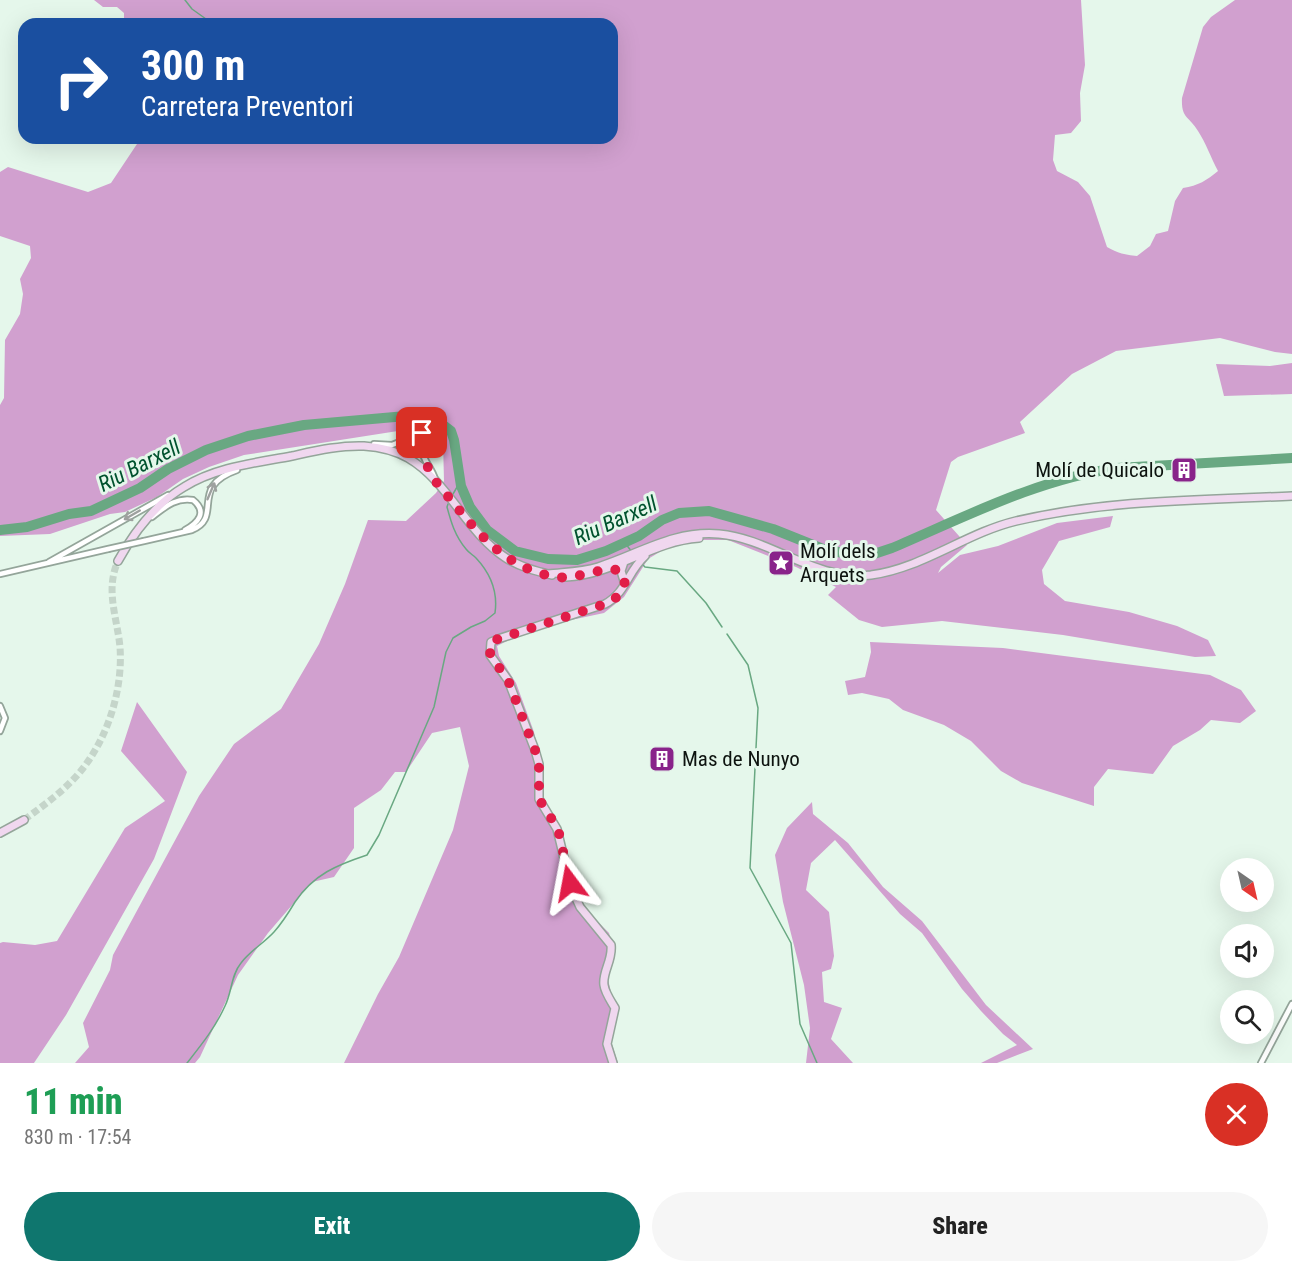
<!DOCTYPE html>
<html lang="en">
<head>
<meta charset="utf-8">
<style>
  :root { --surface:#fff; --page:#f6f6f6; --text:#222; --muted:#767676; --accent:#0f766e }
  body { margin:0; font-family:"Roboto Condensed",sans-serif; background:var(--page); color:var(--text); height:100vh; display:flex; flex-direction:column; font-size:22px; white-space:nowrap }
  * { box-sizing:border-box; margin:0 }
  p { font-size:20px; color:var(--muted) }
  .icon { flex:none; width:33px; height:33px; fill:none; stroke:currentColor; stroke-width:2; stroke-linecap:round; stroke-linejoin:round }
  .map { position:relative; height:1063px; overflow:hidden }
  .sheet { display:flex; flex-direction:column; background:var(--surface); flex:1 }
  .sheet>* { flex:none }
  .hud { position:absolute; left:18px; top:18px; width:600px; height:126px; border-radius:18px; box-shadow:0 6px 24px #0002; background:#1a4fa0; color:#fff; overflow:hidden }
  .needle { width:39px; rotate:146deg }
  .tools { position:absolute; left:1220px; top:858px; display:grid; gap:12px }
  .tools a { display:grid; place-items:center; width:54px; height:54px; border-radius:50%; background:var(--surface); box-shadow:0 6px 24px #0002; font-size:30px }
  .pin { position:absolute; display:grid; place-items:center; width:51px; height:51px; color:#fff; margin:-26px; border-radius:12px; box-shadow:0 3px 9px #0006 }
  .me { position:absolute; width:66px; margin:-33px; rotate:347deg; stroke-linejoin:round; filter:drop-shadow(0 0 4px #0008) }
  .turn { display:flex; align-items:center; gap:21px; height:126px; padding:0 24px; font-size:27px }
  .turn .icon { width:78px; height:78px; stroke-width:2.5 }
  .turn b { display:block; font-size:42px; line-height:51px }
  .round { display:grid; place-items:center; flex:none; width:63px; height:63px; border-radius:32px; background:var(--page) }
  .head { display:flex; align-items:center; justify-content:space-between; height:102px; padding:0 24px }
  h1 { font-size:36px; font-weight:800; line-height:45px; color:#1e9e55 }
  .button { display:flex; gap:12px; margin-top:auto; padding:12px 24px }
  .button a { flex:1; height:69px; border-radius:36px; background:var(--accent); color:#fff; font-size:24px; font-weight:800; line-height:69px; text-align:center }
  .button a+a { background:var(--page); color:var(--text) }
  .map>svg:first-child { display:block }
  .forest { fill:#d1a0cf }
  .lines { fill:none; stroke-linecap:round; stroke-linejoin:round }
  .stream { stroke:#69a882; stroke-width:1.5 }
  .river { stroke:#69a882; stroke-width:10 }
  .secondary-tunnel { stroke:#c5d5ca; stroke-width:7; stroke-dasharray:7 3.5; stroke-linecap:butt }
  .street-casing { stroke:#94a59a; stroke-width:8 }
  .secondary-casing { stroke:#94a59a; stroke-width:10 }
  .street { stroke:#fff; stroke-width:4.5 }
  .secondary { stroke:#f0d7ef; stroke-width:7 }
  .street-bridge-casing { stroke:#94a59a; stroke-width:8; stroke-linecap:butt }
  .street-bridge { stroke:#fff; stroke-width:4.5 }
  .oneway { stroke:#9ea19f }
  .route { stroke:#e11d48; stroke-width:10; stroke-dasharray:0 18 }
  .labels { text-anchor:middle; stroke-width:6; stroke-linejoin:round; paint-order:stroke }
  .poi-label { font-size:21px; fill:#0d130f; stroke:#e5f7eb; text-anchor:start }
  .water-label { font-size:22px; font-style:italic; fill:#00522e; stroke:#e5f7eb }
</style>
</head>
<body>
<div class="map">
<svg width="1292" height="1063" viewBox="0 0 1292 1063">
  <rect width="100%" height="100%" fill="#e5f7eb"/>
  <path class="forest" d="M94 0H1081L1085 65 1080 93 1081 121 1071 133 1055 135 1053 160 1057 171 1078 182 1090 196 1107 247C1117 253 1126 255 1137 256L1150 246 1156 234 1168 231 1175 201 1183 188C1198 186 1207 180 1218 171 1211 158 1206 143 1198 131 1189 116 1181 119 1182 98L1203 27 1211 17 1235 0H1292V354L1275 352 1220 338 1116 351 1072 374 1020 422 1025 433 958 457 951 462 936 510 967 545 941 567 938 573 960 555 998 546 1057 523 1113 516 1110 527 1059 541 1042 570 1044 584 1065 601 1129 612 1177 626 1208 640 1216 656 1195 657 1063 635 942 621 882 627 859 620 828 595 836 587 796 567 728 540H695L663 550 648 559 624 597 604 613 557 623 513 638 497 646 499 656 516 683 534 732 543 773 541 790 547 805 559 825 576 889 585 909 609 933 613 947 615 957 608 979 617 1020 611 1041 618 1063H344L378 994 399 957 453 830 469 766 460 727 432 733 406 772H395L381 790 354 808V848L334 877 312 882 268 933 238 975 200 1057 195 1063H75L89 1047 83 1023 110 970 113 955 199 796 234 744 281 709 319 644 345 584 368 520 406 521 436 493 444 481 443 441 432 430 417 428 244 455 209 467 183 479 157 497 125 512 110 514 50 534 0 536V405L4 398 5 340 20 314 23 294 20 279 31 258 30 246 0 236V172L8 167 88 192 111 183 141 138H612V24H124V13L117 7H103Z
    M1292 363V394L1224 396 1216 364 1270 366Z
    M870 642 1003 648 1210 675 1241 690 1256 711 1240 723 1211 720 1200 730 1173 746 1153 774 1108 769 1094 787V806L1022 783 1001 771 971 741 944 725 903 710 889 699 862 693 848 695 845 681 865 677 871 652Z
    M137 702 187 772 154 859 66 1015 34 1063H0V943L3 942 35 945 57 941 125 828 165 801 121 751Z
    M812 802 813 814 848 843 883 887 922 921 986 1005 1033 1049 997 1063H981L1017 1045 1003 1034 981 1011 962 989 922 933 900 914 835 840 811 863 806 890 829 912 834 956 831 969 822 972 824 1002 842 1008 831 1039 853 1063H806L810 1028 804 985 783 902 775 855 787 828Z"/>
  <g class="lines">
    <path class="stream" d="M185 0 192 9 213 24
      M453 494 460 482
      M625 543 632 552
      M642 564 645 567 677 571 706 603 722 627
      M727 634 748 665 758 708 750 868 791 943 800 1024 817 1063
      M187 1063C202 1044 215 1028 225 1006 232 992 231 975 241 963 250 951 264 943 274 932 283 922 289 912 295 902 314 874 337 865 367 855L379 835 434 707 446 652 453 638 471 627 485 621 495 613C498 592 491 574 476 558 473 555 469 553 466 549 455 536 451 522 447 507L448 504"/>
    <path class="river" d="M0 530 27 527 69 514 91 511 140 488 168 469 206 450 248 436 304 425 406 416 434 418 451 431 454 440 461 486 470 507 487 530 515 551 548 559 577 560 606 551 639 536 662 520 679 513 709 511 773 529 823 549 853 555H871L892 548C965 517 1038 479 1117 468L1292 458"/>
    <path class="secondary-tunnel" d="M24 820C44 805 64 791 80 772 108 738 123 690 120 647 117 617 105 590 118 561"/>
    <g class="street-casing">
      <path id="street" d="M374 444 392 445 422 433H437
        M435 479C429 459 410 454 437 433
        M152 517C165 507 176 497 193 500 208 512 198 523 185 530
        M144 541 192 530C224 517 188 487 237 470
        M49 562 168 495
        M0 574 108 549
        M0 706 5 718 0 731
        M1261 1063 1292 1004"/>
    </g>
    <g class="secondary-casing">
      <path id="secondary" d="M118 561C134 532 155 504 184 487 216 467 255 463 292 456 315 451 340 445 364 446 379 447 394 450 408 458 449 482 466 532 506 558 520 567 536 571 552 575
        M624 562 621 571 625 584
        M548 574C565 572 581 572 598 567 639 554 674 530 719 534 773 539 813 581 871 575 923 568 966 533 1016 521 1106 500 1200 500 1292 496
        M566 577C614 575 652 541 699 538
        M0 833 24 820
        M613 1063 607 1044 615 1008C611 1001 605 993 604 985 602 972 613 960 611 945L580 907 575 896 570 883 557 829 539 799V764L535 750 508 680 490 655 491 642 498 639 605 604C626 593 628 571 645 556"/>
    </g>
    <use href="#street" class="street"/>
    <use href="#secondary" class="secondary"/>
    <g class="street-bridge-casing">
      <path id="street-bridge" d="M108 549 144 541"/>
    </g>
    <use href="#street-bridge" class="street-bridge"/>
  </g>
  <defs><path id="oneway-shaft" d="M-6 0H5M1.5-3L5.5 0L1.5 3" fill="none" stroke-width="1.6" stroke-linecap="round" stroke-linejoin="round" transform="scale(1.5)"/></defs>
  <g class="oneway">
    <use href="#oneway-shaft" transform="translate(211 491) rotate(-67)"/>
    <use href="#oneway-shaft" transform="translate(132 515) rotate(150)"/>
  </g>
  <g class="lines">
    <path class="route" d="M422 433 425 438C425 446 422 452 424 459 426 467 433 472 436 482 470 522 500 569 557 577 579 580 603 565 621 571L625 584 615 599 605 604 498 639 491 642 490 655 508 680 535 750 539 764V799L558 829 570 883"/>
  </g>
  <defs>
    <g id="building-square" transform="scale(1.35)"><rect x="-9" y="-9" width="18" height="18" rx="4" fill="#89238a" stroke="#e5f7eb"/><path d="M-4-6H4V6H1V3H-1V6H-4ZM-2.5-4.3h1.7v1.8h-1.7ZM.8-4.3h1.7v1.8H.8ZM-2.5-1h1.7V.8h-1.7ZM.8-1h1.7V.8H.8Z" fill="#fff"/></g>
    <g id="sight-square" transform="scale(1.35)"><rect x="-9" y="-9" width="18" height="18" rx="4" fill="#89238a" stroke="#e5f7eb"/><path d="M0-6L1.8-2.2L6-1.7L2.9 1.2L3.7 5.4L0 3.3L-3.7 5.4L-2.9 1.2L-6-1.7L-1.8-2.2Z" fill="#fff"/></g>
  </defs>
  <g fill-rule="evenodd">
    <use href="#building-square" x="1184" y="470"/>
    <use href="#sight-square" x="781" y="563"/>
    <use href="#building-square" x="662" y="759"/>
  </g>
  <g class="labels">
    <g class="poi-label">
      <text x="1164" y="477" text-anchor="end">Molí de Quicalo</text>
      <text x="800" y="558">Molí dels<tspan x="800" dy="24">Arquets</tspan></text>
      <text x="682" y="766">Mas de Nunyo</text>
    </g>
    <g class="water-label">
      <text transform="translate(139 465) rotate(-27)" y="8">Riu Barxell</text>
      <text transform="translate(615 520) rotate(-24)" y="8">Riu Barxell</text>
    </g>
  </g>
</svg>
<div class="tools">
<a><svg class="needle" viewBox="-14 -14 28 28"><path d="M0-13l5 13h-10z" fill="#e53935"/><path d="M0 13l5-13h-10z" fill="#767676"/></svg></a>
<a><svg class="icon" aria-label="sound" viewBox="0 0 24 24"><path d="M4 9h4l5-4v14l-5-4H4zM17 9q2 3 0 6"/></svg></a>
<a><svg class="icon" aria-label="search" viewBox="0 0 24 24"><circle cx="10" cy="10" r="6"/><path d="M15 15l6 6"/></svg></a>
</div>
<div class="pin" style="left:422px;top:433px;background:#d93025"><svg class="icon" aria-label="arrive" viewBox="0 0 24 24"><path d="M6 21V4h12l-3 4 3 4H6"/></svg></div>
<svg class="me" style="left:570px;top:883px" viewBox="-20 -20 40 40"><path d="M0-17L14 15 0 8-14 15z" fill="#e11d48" stroke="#fff" stroke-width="4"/></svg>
<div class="hud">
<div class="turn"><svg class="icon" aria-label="right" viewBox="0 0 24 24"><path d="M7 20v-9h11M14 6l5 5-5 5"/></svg><div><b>300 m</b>Carretera Preventori</div></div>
</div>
</div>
<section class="sheet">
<div class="head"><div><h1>11 min</h1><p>830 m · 17:54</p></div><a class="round" style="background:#d93025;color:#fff"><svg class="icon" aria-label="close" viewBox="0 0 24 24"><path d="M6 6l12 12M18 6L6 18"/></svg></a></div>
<div class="button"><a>Exit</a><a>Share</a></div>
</section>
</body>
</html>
